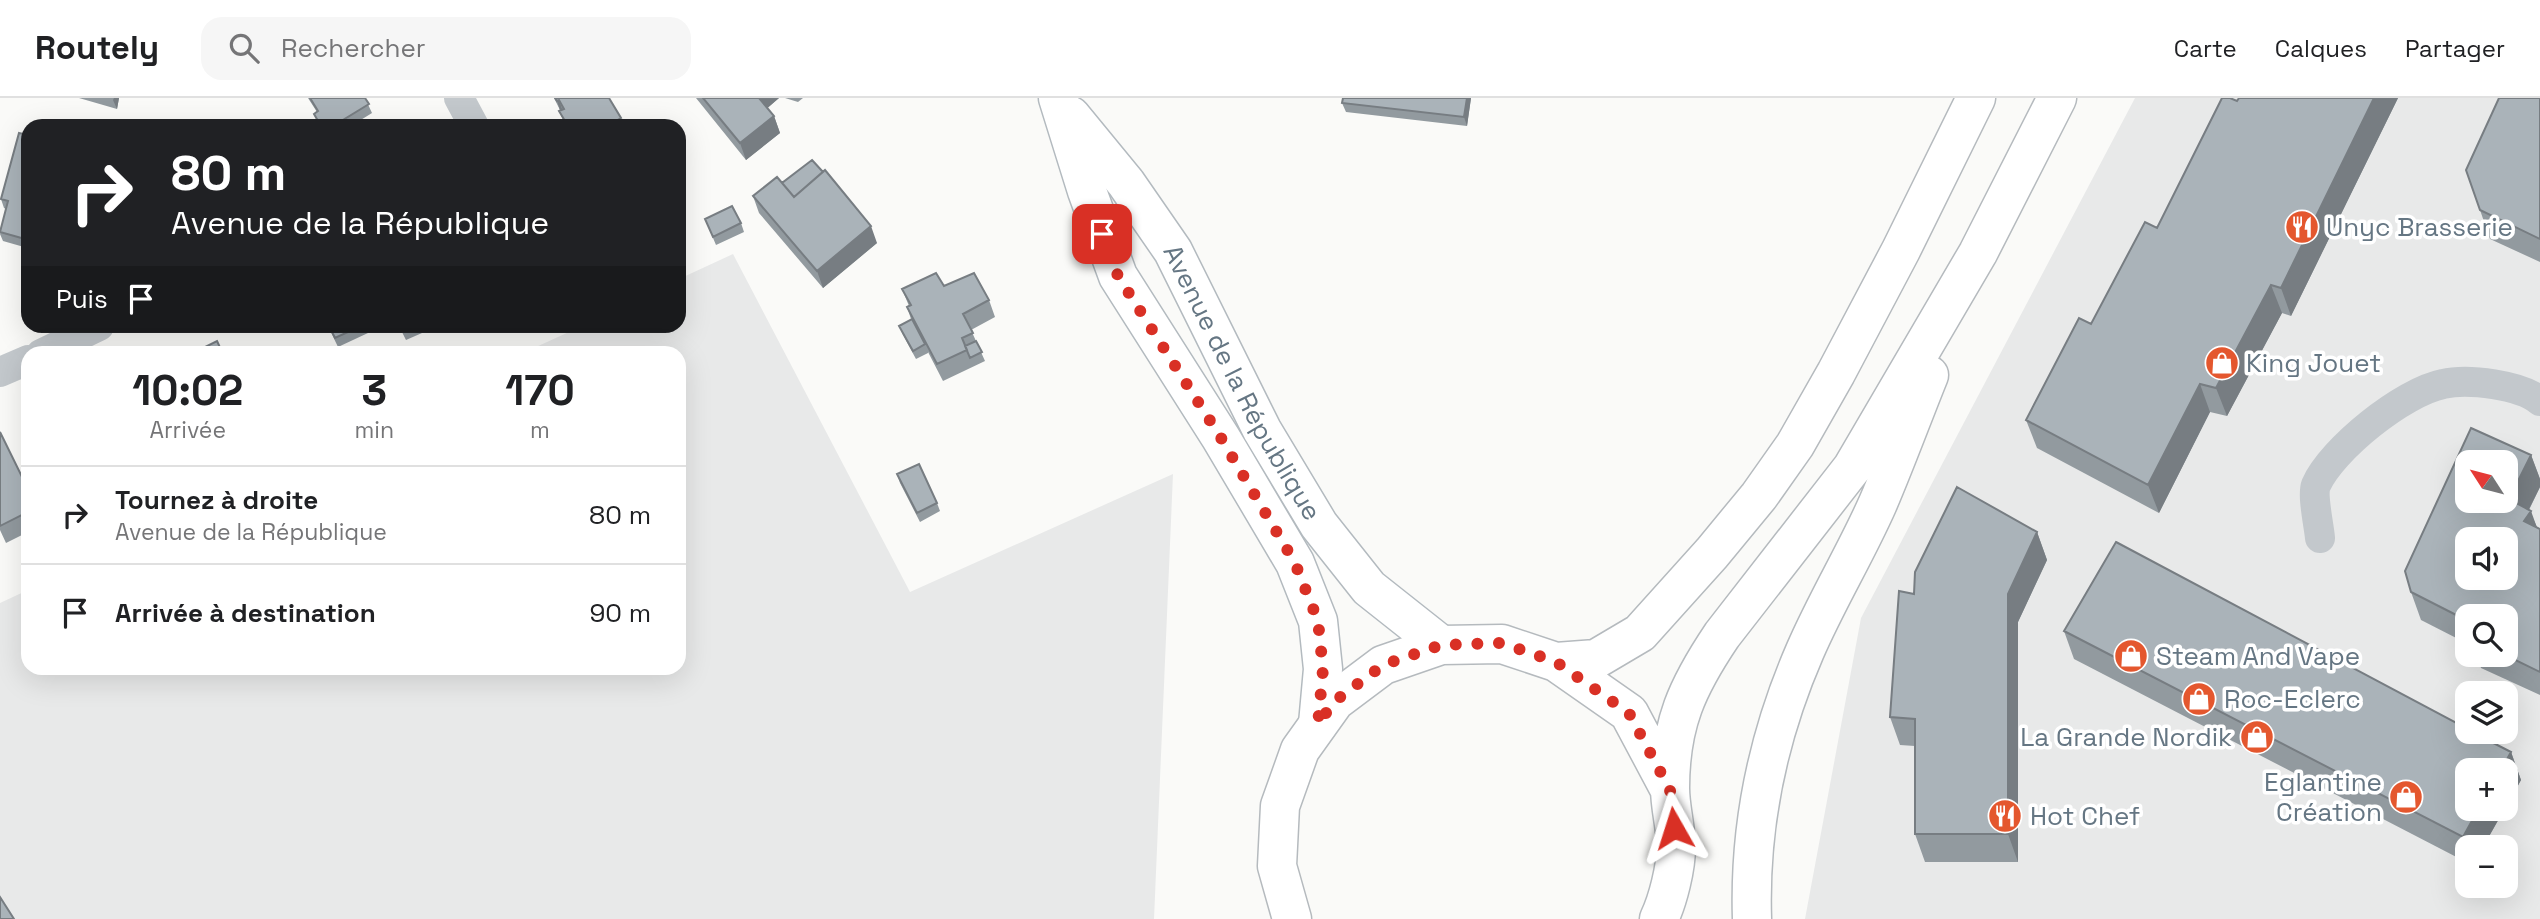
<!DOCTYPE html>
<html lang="fr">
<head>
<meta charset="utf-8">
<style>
  :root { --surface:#fff; --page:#f6f6f6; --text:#202124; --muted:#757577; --line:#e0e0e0 }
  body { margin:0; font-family:"Space Grotesk",sans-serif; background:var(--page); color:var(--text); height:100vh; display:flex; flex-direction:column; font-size:26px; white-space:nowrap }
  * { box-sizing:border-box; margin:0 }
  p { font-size:23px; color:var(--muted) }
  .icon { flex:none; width:38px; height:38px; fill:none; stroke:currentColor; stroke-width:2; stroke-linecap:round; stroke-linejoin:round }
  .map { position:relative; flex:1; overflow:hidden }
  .drawer { position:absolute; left:21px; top:248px; width:665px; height:329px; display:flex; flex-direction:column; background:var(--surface); border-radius:21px; box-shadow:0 7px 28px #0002 }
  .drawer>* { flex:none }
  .top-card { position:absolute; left:21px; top:21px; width:665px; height:214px; border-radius:21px; box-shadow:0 7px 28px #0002; background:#202124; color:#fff; overflow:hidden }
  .needle { width:46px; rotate:306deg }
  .controls { position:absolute; left:2455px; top:352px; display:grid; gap:14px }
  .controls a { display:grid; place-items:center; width:63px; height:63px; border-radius:14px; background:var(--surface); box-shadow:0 7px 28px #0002; font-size:35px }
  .pin { position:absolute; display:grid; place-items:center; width:60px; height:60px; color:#fff; margin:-30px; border-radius:14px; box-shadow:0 4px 10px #0006 }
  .me { position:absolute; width:77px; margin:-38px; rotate:354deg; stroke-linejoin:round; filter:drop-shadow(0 0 5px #0008) }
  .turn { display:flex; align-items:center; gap:24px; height:147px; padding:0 35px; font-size:32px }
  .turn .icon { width:91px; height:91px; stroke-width:2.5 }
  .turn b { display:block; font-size:49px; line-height:60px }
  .then { display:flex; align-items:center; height:66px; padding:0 35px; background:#0003; gap:14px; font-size:26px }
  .eta { display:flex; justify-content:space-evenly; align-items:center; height:119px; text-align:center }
  .eta b { font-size:42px; font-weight:600; line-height:49px }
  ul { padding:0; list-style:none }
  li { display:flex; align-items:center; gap:21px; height:98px; padding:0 35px; border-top:2px solid var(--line) }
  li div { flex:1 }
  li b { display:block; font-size:26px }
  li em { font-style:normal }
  header { display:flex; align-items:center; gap:42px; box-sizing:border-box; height:98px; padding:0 35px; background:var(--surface); border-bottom:2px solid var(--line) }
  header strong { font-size:33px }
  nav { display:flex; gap:38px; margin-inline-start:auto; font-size:24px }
  .search { width:490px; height:63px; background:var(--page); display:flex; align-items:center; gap:18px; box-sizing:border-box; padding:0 24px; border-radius:21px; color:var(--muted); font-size:26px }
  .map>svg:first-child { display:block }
  .built { fill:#e8e9e9; fill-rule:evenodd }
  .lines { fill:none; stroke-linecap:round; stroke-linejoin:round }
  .secondary-casing { stroke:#b3babf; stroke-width:41 }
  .primary-casing { stroke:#b5babe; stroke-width:41 }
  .minor { stroke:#c3c8cc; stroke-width:30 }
  .secondary { stroke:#fff; stroke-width:38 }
  .primary { stroke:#fff; stroke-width:38 }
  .wall { fill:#929a9f }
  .shaded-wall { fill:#777d82 }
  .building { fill:#aab3b9; stroke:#777d82; stroke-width:2; fill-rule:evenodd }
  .route { stroke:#d93025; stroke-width:12; stroke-dasharray:0 21.6 }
  .labels { text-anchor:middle; stroke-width:7; stroke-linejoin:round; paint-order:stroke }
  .poi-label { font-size:26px; fill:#657683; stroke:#fff; text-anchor:start }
  .street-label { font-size:26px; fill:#657683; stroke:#fff }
</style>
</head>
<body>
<header>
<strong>Routely</strong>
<div class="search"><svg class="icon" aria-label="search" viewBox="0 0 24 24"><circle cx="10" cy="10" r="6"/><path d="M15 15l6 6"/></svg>Rechercher</div>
<nav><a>Carte</a><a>Calques</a><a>Partager</a></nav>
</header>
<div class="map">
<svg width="2540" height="821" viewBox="0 0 2540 821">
  <rect width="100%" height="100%" fill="#fafaf8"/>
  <path class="built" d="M2135 0H2540V821H1805L1861 520ZM2468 364H2506V402H2468ZM2468 441H2506V480H2468ZM2468 518H2506V556H2468ZM2468 595H2506V634H2468ZM2468 672H2506V710H2468ZM2468 749H2506V788H2468Z
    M733 156 910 494 1173 376 1154 821H0V505L28 492V570H679V256L523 255 582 228H679V181Z"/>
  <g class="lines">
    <g class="secondary-casing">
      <g id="secondary">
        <path d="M1058 0 1087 93 1118 178 1221 340 1295 465 1318 523 1323 571 1318 626"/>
        <path id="s1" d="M1071 18 1126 85 1173 153 1262 332 1319 427 1369 490 1441 547"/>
      </g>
    </g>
    <g class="primary-casing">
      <path id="primary" d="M1556 564 1596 561 1640 535 1712 455 1759 398 1795 347 1836 275 1901 152 1976 0
        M1292 821 1277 768 1280 708 1300 652 1335 603 1383 567 1441 547 1502 546 1556 564 1629 615 1670 692
        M1659 821C1668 802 1676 770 1676 749 1676 729 1670 710 1670 690 1670 626 1687 589 1722 537L1852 370 1978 155 2057 0
        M1752 821C1749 728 1768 638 1805 553 1827 502 1856 455 1878 405 1896 363 1912 319 1929 277"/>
    </g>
    <path class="minor" d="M459 0 474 28
      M41 256 99 228
      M0 274 28 262
      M2320 440C2319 428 2312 397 2316 387 2332 351 2403 294 2443 286 2468 280 2521 287 2540 303"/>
    <use href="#secondary" class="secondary"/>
    <use href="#primary" class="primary"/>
  </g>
  <path class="wall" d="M79 0H119L117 11Z
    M308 0H365L372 15 351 28H319L314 16 317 14Z
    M554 0H609L621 20 624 28H566L559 13 562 11 560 12Z
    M696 0H779L767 10 774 18 780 35 746 62Z
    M785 0H803L798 4Z
    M1471 0 1467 28 1346 14 1342 5Z
    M2239 0H2398L2291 218 2282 215 2227 318 2210 314 2159 415 2037 350 2026 322 2157 130Z
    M2540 0V164L2490 141 2480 112Z
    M28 37V156L24 149 3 143 0 136 6 111 4 110 1 101Z
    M782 85 877 145 823 190 759 115 753 98Z
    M705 121 741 125 744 134 716 147Z
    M944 188 989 202 995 219 971 232 985 263 943 283 928 254V255L916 261 903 237 899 228 911 221 907 209 909 208 902 191Z
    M328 228H383L338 249Z
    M399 228H419L422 235 406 242Z
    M0 334 28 391V434L6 445 0 432Z
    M2531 357 2540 381V389L2529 412 2537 429 2540 431V597L2481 570 2476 556H2506L2468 518V546L2421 522 2411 494Z
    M897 376 937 405 940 413 920 424 900 385Z
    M2037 434 2047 462 2018 524V764H1925L1915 736V648L1900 647 1890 619 1914 496Z
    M2116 444 2468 631V634H2472L2511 654 2521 682 2506 709V672H2468V710H2505L2483 749H2468V765L2074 561 2064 533Z"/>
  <path class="shaded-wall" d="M114 0H119L117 11 113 2Z
    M758 0H779L763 14Z
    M1467 0H1471L1467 28 1464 19Z
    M2374 0H2398L2291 218 2281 190Z
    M559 2 562 11 560 12 557 3Z
    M774 18 780 35 746 62 740 45Z
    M871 128 877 145 823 190 817 173Z
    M2271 187 2282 215 2227 318 2216 290Z
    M2200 286 2210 314 2159 415 2148 387Z
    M2531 357 2540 381V389L2520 429 2509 401Z
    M2531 413 2540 438 2524 423Z
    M2037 434 2047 462 2018 524V764L2008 736V496Z
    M2511 654 2521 682 2506 709V672H2501Z
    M2479 710H2505L2483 749H2468V753L2463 739Z"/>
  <path class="building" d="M310 0H365L369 6 333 28H321L314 16 318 13Z
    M555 0H609L621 20 607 28H568L559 13 564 11 559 2 557 3Z
    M703 0H759L774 18 740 45Z
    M1343 0H1467L1464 19 1342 5Z
    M2222 0H2230L2237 3 2239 0H2374L2281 190 2271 187 2216 290 2200 286 2148 387 2026 322 2079 220 2091 226 2145 124 2157 130Z
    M2499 0H2540V141L2480 112 2466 72Z
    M19 35 28 37V148L24 147 25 141 0 134 8 103 1 101Z
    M812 62 823 74 794 99 782 85Z
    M825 72 871 128 817 173 753 98 777 79 794 99Z
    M732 108 741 125 713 139 705 121Z
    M936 175 944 188 974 175 989 202 963 216 973 235 962 240 967 252 937 266 907 209 911 207 902 191Z
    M912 221 925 246 913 253 899 228Z
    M329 228H361L335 240Z
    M400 228H416L403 233Z
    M217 243 223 256H191Z
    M976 243 982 254 970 260 965 248Z
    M2471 330 2531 357 2509 401 2531 413 2524 423 2540 431V574L2503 556H2506V518H2468V523L2411 494 2405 473ZM2468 364H2506V402H2468ZM2468 441H2506V480H2468Z
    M0 334 28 391V414L0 428Z
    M919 366 937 405 917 415 897 376Z
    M1957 389 2037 434 2008 496V736H1915V621L1890 619 1899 493 1914 496 1915 474Z
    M2116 444 2468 631V634H2472L2511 654 2501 672H2468V710H2479L2463 739 2064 533Z
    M0 799 14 821H0Z"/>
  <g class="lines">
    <path class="route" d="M1102 136 1118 178 1221 340 1295 465 1318 523 1323 571 1318 626 1335 603 1383 567 1441 547 1502 545 1556 564 1629 615 1670 692 1674 730"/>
  </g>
  <defs>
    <g id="restaurant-disc" transform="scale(1.75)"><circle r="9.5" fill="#e4572e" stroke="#fff"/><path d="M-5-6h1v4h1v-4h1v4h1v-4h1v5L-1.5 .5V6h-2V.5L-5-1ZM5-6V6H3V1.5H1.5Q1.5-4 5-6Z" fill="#fff"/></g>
    <g id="shop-disc" transform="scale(1.75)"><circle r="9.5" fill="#e4572e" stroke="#fff"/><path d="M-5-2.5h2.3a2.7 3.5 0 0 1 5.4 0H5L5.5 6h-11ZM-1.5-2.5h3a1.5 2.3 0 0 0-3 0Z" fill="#fff"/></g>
  </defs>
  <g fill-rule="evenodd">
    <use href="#restaurant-disc" x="2302" y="129"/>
    <use href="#shop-disc" x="2222" y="265"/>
    <use href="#shop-disc" x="2131" y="558"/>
    <use href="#shop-disc" x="2199" y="601"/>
    <use href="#shop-disc" x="2257" y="639"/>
    <use href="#shop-disc" x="2406" y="699"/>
    <use href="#restaurant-disc" x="2005" y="718"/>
  </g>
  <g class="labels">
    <g class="poi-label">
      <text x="2326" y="138">Unyc Brasserie</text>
      <text x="2246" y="274">King Jouet</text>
      <text x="2156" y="567">Steam And Vape</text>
      <text x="2224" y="610">Roc-Eclerc</text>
      <text x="2232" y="648" text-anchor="end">La Grande Nordik</text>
      <text x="2382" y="693" text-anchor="end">Eglantine<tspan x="2382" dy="30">Création</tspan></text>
      <text x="2030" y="727">Hot Chef</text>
    </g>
    <g class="street-label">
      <text dy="9" stroke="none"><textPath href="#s1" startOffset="318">Avenue de la République</textPath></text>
    </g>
  </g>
</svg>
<div class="controls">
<a><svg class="needle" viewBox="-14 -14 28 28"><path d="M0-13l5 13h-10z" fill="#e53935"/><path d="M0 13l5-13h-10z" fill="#757577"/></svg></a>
<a><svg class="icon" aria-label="sound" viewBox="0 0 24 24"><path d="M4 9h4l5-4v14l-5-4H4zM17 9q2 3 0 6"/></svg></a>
<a><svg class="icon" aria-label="search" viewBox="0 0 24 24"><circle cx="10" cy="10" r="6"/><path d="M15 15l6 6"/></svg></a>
<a><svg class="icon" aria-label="layers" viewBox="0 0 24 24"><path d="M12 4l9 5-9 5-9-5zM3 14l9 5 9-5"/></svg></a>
<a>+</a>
<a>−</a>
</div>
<div class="pin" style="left:1102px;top:136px;background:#d93025"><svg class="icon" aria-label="arrive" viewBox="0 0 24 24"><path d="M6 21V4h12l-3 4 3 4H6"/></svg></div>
<svg class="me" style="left:1674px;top:730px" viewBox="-20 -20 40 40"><path d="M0-17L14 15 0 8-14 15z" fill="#d93025" stroke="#fff" stroke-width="4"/></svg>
<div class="top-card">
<div class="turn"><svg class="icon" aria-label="right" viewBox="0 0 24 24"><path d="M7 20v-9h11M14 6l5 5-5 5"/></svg><div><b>80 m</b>Avenue de la République</div></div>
<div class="then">Puis<svg class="icon" aria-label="arrive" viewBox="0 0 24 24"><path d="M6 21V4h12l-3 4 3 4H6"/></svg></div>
</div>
<section class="drawer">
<div class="eta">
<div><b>10:02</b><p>Arrivée</p></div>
<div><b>3</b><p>min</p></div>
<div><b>170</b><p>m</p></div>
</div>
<ul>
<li><svg class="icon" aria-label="right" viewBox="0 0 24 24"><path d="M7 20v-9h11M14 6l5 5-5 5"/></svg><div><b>Tournez à droite</b><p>Avenue de la République</p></div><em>80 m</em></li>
<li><svg class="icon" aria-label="arrive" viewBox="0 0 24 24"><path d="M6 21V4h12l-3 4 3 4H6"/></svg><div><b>Arrivée à destination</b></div><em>90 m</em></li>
</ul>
</section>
</div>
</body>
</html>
